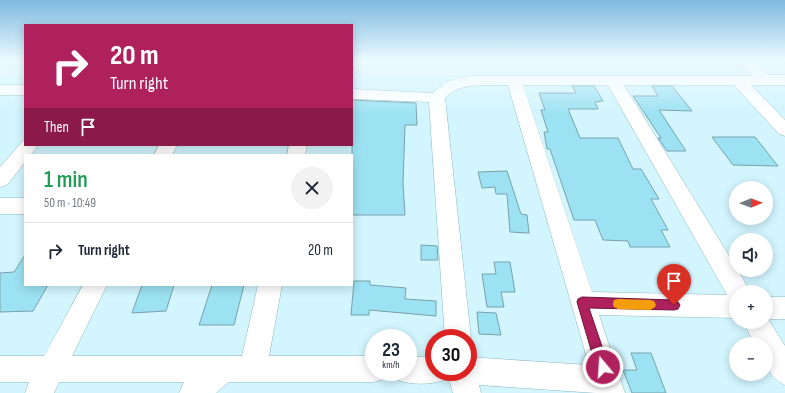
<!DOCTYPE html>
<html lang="en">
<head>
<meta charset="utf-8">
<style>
  :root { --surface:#fff; --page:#f2f2f3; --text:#1f2937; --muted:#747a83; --line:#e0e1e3 }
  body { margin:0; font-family:"Sofia Sans Condensed",sans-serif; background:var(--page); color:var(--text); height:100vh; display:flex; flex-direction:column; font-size:15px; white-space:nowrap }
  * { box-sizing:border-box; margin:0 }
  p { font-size:13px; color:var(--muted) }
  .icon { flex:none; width:22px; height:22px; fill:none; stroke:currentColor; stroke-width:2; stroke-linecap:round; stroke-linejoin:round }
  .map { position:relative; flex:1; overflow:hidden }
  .sheet { position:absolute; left:24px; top:154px; width:329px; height:132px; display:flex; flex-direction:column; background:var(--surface); border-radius:0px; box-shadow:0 2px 10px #0003 }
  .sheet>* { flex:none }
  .banner { position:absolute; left:24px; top:24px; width:329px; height:122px; border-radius:0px; box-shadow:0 2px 10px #0003; background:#ae215d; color:#fff; overflow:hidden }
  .needle { width:26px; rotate:89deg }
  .controls { position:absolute; left:729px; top:181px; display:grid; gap:8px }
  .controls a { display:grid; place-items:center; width:44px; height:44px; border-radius:50%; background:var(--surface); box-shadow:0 2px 10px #0003; font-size:20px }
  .speed { position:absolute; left:365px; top:329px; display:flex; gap:8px; font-size:20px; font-weight:700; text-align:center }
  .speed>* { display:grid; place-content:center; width:52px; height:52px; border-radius:50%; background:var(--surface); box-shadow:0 2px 10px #0003; line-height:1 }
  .speed small { font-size:10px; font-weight:400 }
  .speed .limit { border:6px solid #d22; background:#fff; color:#111 }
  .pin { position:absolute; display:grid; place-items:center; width:34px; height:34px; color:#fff; margin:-41px -17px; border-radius:50% 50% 50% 0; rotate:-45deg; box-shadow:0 0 4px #0007 }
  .pin .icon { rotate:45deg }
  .me { position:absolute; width:44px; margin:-22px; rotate:342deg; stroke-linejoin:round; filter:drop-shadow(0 0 3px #0008) }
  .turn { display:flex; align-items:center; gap:14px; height:84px; padding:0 20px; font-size:18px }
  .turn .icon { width:52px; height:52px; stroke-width:2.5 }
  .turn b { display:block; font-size:28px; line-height:34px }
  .then { display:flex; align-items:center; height:38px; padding:0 20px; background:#0003; gap:8px; font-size:15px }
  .round { display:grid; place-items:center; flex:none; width:42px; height:42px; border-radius:21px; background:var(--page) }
  .headline { display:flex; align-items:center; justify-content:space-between; height:68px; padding:0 20px }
  h1 { font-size:24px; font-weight:600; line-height:30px; color:#1e9e55 }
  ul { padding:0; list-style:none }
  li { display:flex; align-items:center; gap:12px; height:56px; padding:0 20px; border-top:1px solid var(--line) }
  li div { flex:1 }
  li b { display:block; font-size:15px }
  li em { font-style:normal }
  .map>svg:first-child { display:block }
  .building { fill:#9ce2f2; stroke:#78a2ac }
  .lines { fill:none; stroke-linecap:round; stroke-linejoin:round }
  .street-casing { stroke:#8db8c2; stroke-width:1 }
  .street { fill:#fff; fill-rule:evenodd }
  .route { fill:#ae215d; stroke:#71153c }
  .slow { fill:#f59e0b }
</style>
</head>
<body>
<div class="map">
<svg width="785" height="393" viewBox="0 0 785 393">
  <rect width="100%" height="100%" fill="#d2f5fe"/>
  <path class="building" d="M572 86H594L603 101 595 102 598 109H568L580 138H618L633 169H641L659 199H651L668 230H661L670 247H630L628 241 603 240 595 220H574L550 149H547L544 132H548L541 110H545L539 93H576Z
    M652 86H672L692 111 659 110 686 151H667L658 138H661L633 96H658Z
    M352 100 416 103 417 125H405L403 183 405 215H352Z
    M712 137H755L778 166 733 165Z
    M507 171 521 214 527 215 529 233 510 232 507 194H496L495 187 482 188 478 172Z
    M421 245 437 246 438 260H421Z
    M25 255V285H48L33 311 0 312V273L14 272Z
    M494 262H510L515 292H501L504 307H487L482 274H496Z
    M354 281H370V285L406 288 405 299 436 301V316L369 310V315H351Z
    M142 285H174L166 311 132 313Z
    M212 285H244L234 325H199Z
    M477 312 496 313 501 335 479 334Z
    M631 353H651L666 393H632L623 370H637Z"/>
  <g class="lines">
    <g class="street-casing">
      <path id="street" d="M352 60H366L357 72 352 73Z
        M739 60H754L768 75H785V85H751L785 120V136L779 134 734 85H624L736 267V270H738L750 292H736V318L599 315 625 393H596L479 385 481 393H453L447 372H468V357L589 365 508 85C486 86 461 81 445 98L471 338 468 345V338H445L429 102 352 99V89L433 93 446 82 469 76H752ZM523 85H608L727 295 592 292Z
        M0 85H25V95H0Z
        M25 140V145H38L31 155H25V162L7 185 0 187V167L23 141Z
        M159 145H177L172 155H154Z
        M289 145H307L305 155H287Z
        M0 198H25V214H0Z
        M83 285H107L72 356H242L258 285H282L269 356H374V372H386L384 379 374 382H229L216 393H179L184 382H59L54 393H25L29 382H0V356H44Z
        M766 297H785V319H768L785 346V385C766 376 766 363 766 344H755L743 322H766Z
        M408 357H434V372H447L444 380C429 385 413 385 398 380L395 372H408Z"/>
    </g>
    <use href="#street" class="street"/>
  </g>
  <linearGradient id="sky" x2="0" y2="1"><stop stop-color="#7dbae0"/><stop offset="0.52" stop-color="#ebfaff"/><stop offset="1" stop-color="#ebfaff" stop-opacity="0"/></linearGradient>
  <rect width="785" height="115" fill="url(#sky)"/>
  <path class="route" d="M582 297 674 300 678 302 680 305 678 309 674 310 589 308 609 367 607 371 603 373 598 371 596 367 577 302 578 299Z"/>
  <path class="slow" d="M618 299 650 300 654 301 656 305 654 308 650 310 618 309 614 307 613 304 614 300Z"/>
</svg>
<div class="controls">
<a><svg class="needle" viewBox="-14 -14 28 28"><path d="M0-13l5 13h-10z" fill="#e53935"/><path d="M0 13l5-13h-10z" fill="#747a83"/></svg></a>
<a><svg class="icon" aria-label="sound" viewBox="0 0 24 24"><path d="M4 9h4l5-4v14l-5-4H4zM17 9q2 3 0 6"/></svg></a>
<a>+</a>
<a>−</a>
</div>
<div class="speed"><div>23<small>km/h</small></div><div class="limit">30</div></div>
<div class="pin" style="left:674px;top:305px;background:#d93025"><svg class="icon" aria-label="arrive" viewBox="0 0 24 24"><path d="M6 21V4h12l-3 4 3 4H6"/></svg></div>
<svg class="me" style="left:603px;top:367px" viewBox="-20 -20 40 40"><circle r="17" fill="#ae215d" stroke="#fff" stroke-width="3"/><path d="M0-11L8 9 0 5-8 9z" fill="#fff"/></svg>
<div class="banner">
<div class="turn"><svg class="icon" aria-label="right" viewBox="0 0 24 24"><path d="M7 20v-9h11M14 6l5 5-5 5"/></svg><div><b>20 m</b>Turn right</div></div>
<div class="then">Then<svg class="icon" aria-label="arrive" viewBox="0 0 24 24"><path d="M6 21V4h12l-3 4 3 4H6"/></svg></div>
</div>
<section class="sheet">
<div class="headline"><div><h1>1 min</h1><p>50 m · 10:49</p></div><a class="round"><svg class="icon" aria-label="close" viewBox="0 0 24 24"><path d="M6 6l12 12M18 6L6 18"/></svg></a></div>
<ul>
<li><svg class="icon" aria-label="right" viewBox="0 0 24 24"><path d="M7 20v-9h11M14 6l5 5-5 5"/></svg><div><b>Turn right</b></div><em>20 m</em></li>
</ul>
</section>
</div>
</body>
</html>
